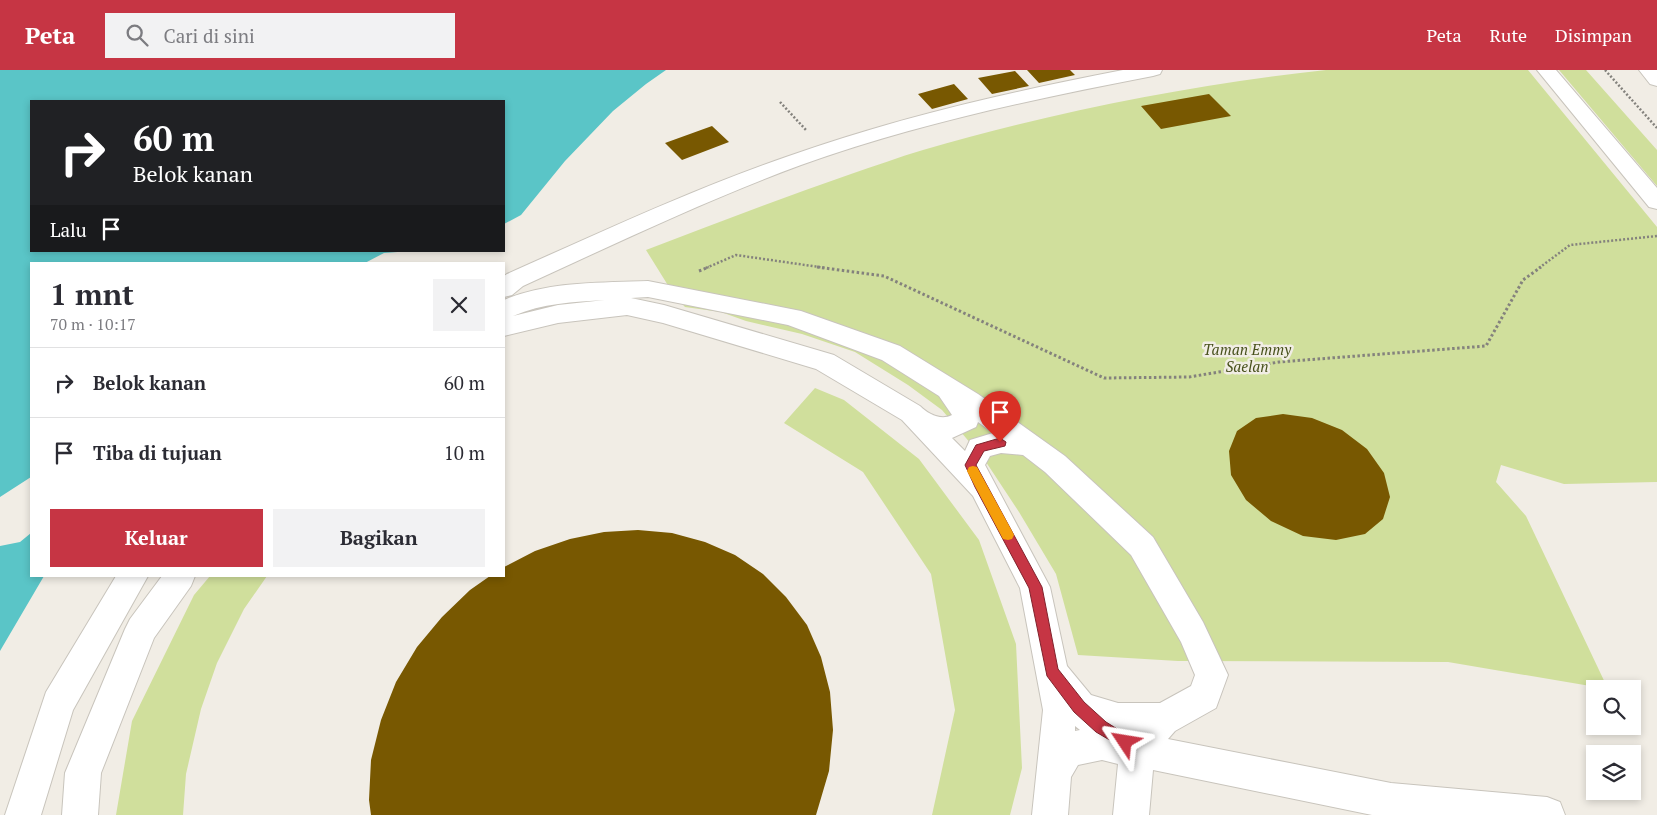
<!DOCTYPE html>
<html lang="id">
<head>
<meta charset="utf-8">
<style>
  :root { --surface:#fff; --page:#f2f2f3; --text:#2b2b33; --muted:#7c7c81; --line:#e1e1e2; --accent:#c63544 }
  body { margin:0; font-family:"PT Serif",serif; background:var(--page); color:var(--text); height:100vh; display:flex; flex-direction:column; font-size:19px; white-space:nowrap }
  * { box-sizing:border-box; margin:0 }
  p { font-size:16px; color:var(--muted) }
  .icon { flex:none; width:28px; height:28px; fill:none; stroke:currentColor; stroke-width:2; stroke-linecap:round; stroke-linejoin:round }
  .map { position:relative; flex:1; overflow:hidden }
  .drawer { position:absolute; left:30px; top:192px; width:475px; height:315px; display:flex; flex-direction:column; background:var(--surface); border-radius:0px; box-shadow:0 2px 8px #0003 }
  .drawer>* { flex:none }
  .banner { position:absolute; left:30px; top:30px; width:475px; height:152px; border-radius:0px; box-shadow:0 2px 8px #0003; background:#202124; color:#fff; overflow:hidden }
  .tools { position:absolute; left:1586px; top:610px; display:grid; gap:10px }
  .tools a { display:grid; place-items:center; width:55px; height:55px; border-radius:0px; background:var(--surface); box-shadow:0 2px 8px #0003; font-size:25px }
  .pin { position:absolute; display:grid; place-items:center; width:42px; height:42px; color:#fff; margin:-51px -21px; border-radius:50% 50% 50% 0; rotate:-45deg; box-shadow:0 0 5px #0007 }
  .pin .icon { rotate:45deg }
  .me { position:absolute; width:55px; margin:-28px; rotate:303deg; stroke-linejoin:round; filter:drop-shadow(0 0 4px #0008) }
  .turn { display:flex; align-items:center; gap:18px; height:105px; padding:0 20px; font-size:22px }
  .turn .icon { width:65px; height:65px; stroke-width:2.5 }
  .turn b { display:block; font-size:35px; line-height:42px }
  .then { display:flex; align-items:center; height:48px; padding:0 20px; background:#0003; gap:10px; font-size:19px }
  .round { display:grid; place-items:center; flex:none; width:52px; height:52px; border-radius:0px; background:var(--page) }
  .head { display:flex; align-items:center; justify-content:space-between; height:85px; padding:0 20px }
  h1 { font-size:30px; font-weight:600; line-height:38px }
  .cta { display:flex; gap:10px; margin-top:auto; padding:10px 20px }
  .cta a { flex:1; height:58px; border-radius:0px; background:var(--accent); color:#fff; font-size:20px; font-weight:600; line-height:58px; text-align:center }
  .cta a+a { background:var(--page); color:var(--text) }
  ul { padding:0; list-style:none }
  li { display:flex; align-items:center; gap:15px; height:70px; padding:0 20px; border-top:1px solid var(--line) }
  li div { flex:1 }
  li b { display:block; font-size:19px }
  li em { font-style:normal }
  header { display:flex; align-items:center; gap:30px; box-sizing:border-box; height:70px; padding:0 25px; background:var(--accent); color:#fff }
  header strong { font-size:24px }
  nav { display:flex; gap:28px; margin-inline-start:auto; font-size:18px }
  .search { width:350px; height:45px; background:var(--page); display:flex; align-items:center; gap:12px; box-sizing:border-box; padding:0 18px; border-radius:0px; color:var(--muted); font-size:19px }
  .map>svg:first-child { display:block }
  .green { fill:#d0df9c }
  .water { fill:#5ac5c7 }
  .building { fill:#785801 }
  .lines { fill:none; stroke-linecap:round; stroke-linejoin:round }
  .minor-casing { stroke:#c8c4bc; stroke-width:2 }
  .path-far1 { stroke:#84827d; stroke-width:2.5; stroke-dasharray:2 2; stroke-linecap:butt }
  .path { stroke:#84827d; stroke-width:3; stroke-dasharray:2.5 2.5; stroke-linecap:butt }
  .minor { fill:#fff; fill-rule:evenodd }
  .route { fill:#c63544; stroke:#81222c }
  .slow { fill:#f59e0b }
  .labels { text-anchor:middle; stroke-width:5; stroke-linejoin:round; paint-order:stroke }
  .park-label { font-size:15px; font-style:italic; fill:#48511c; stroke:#f1ede5 }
</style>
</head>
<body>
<header>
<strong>Peta</strong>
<div class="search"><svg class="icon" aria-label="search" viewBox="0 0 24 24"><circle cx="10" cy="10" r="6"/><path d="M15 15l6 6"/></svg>Cari di sini</div>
<nav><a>Peta</a><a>Rute</a><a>Disimpan</a></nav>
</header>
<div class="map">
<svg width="1657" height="745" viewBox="0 0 1657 745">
  <rect width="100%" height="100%" fill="#f1ede5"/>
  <path class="green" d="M1326 0H1528L1657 157V412L1564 414 1501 395 1496 412 1526 446 1608 619 1448 592 1178 591 1078 585 1056 504 1019 442 984 389 942 340 908 315 855 282 802 264 746 251 721 242 685 237 674 225 646 180C714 154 782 128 851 104 875 96 899 87 923 80 1054 42 1190 15 1326 0Z
    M1559 0H1586L1657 80V116Z
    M815 318 844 330 919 389 979 470 1016 574 1022 698 1010 745H932L955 640 931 504 863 402 784 353Z
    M210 506H267L244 539 217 593 201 639 186 704 183 745H116L132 651 194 525Z"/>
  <path class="water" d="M0 0H666L646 14 613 41 565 91 521 145 504 154V31H31V181H411L384 183 363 194H31V407L0 427Z
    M31 463V506H44L0 581V476L20 472Z"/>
  <path class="building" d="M1027 0H1070L1075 5 1039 13Z
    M1015 1 1029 16 992 24 978 8Z
    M954 14 968 29 932 39 918 24Z
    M1209 24 1231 46 1161 59 1141 36Z
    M712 56 729 72 682 90 665 73Z
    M1283 344 1312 348 1342 360 1367 379 1384 403 1390 427 1383 449 1365 464 1336 470 1303 466 1271 451 1246 430 1231 405 1229 381 1237 361 1256 348Z
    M638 460 672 463 705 472 735 485 763 504 786 527 807 555 821 587 830 622 833 660 829 701 816 745H371L369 730 371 690 381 650 396 612 417 577 442 547 470 520 490 506H504V497L535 481 570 469 604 462Z"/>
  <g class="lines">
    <g class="minor-casing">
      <path id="minor" d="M1123 0H1162L1160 4 1153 6C1034 29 915 54 801 95 706 130 615 174 523 216L512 225 504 227V206L507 204C599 163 691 120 786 87 895 48 1009 22 1123 0Z
        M1537 0H1556L1657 118V139L1649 137Z
        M1639 0H1657V16L1650 14Z
        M648 211 801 241 900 276 978 324 1065 386 1153 467 1203 552 1228 605 1216 638 1175 661 1168 669 1391 713 1547 727 1560 732 1565 745H1372L1153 700 1149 745H1113L1118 694 1102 690 1078 695 1071 707 1068 745H1032L1043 640 1020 518 973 426 902 350 816 299 663 253 627 245 558 253 504 266V230C549 211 600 213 648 211ZM648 227 788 255 882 290 939 326 952 345C941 351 928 344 920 336L834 285 664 235 631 228ZM605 230 558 235 513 246C543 233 573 232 605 230ZM978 352 993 363 970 370 965 381 952 368 976 357ZM1001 383 1023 385 1045 402 1131 485 1181 572 1195 605 1191 616 1160 633H1118L1091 625 1067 596 1050 517 985 395 990 386ZM1075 656 1080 660 1075 661Z
        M116 506H148L73 640 41 745H5L46 622Z
        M162 506H195L191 516 154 568 101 703 98 745H62L65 703 125 559 130 549Z"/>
    </g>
    <path class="path-far1" d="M1605 0 1657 58
      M780 32 806 60
      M706 198 736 185 826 198
      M1539 198 1570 175 1657 166"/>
    <path class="path" d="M817 197 884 206 1104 308 1189 307 1279 292 1486 276 1523 210 1541 197
      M699 201 709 197"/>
    <use href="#minor" class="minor"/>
  </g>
  <path class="route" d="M1000 368 1006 372 1005 376 984 381 976 395 1042 517 1058 599 1084 632 1106 652 1130 667 1132 672 1130 677 1125 679 1096 662 1074 642 1047 606 1029 518 975 417 965 395 976 375Z"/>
  <path class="slow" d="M973 396 977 397 1012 461 1014 465 1012 469 1008 470 1003 469 967 401 969 397Z"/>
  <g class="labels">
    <g class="park-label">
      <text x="1247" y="285">Taman Emmy<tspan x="1247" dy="17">Saelan</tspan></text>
    </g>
  </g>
</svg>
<div class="tools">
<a><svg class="icon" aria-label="search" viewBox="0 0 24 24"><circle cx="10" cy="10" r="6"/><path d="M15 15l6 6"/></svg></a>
<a><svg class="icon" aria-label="layers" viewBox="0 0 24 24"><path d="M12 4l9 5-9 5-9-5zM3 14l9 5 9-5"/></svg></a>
</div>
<div class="pin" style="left:1000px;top:372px;background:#d93025"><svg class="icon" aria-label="arrive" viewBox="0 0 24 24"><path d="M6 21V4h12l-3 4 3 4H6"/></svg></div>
<svg class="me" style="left:1125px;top:672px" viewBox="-20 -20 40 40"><path d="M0-17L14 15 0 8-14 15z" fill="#c63544" stroke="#fff" stroke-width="4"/></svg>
<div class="banner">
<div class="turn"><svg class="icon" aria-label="right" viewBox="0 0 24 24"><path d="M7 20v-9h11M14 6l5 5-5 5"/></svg><div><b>60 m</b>Belok kanan</div></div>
<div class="then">Lalu<svg class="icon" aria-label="arrive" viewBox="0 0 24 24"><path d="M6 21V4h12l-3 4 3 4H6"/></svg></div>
</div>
<section class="drawer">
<div class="head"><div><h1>1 mnt</h1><p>70 m · 10:17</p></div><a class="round"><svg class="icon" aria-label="close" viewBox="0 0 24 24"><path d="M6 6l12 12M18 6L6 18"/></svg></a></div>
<ul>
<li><svg class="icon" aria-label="right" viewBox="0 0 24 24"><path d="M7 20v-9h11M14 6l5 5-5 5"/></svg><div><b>Belok kanan</b></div><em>60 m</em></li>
<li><svg class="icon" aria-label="arrive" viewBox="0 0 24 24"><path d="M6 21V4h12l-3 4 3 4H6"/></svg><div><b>Tiba di tujuan</b></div><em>10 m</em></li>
</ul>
<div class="cta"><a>Keluar</a><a>Bagikan</a></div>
</section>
</div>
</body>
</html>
